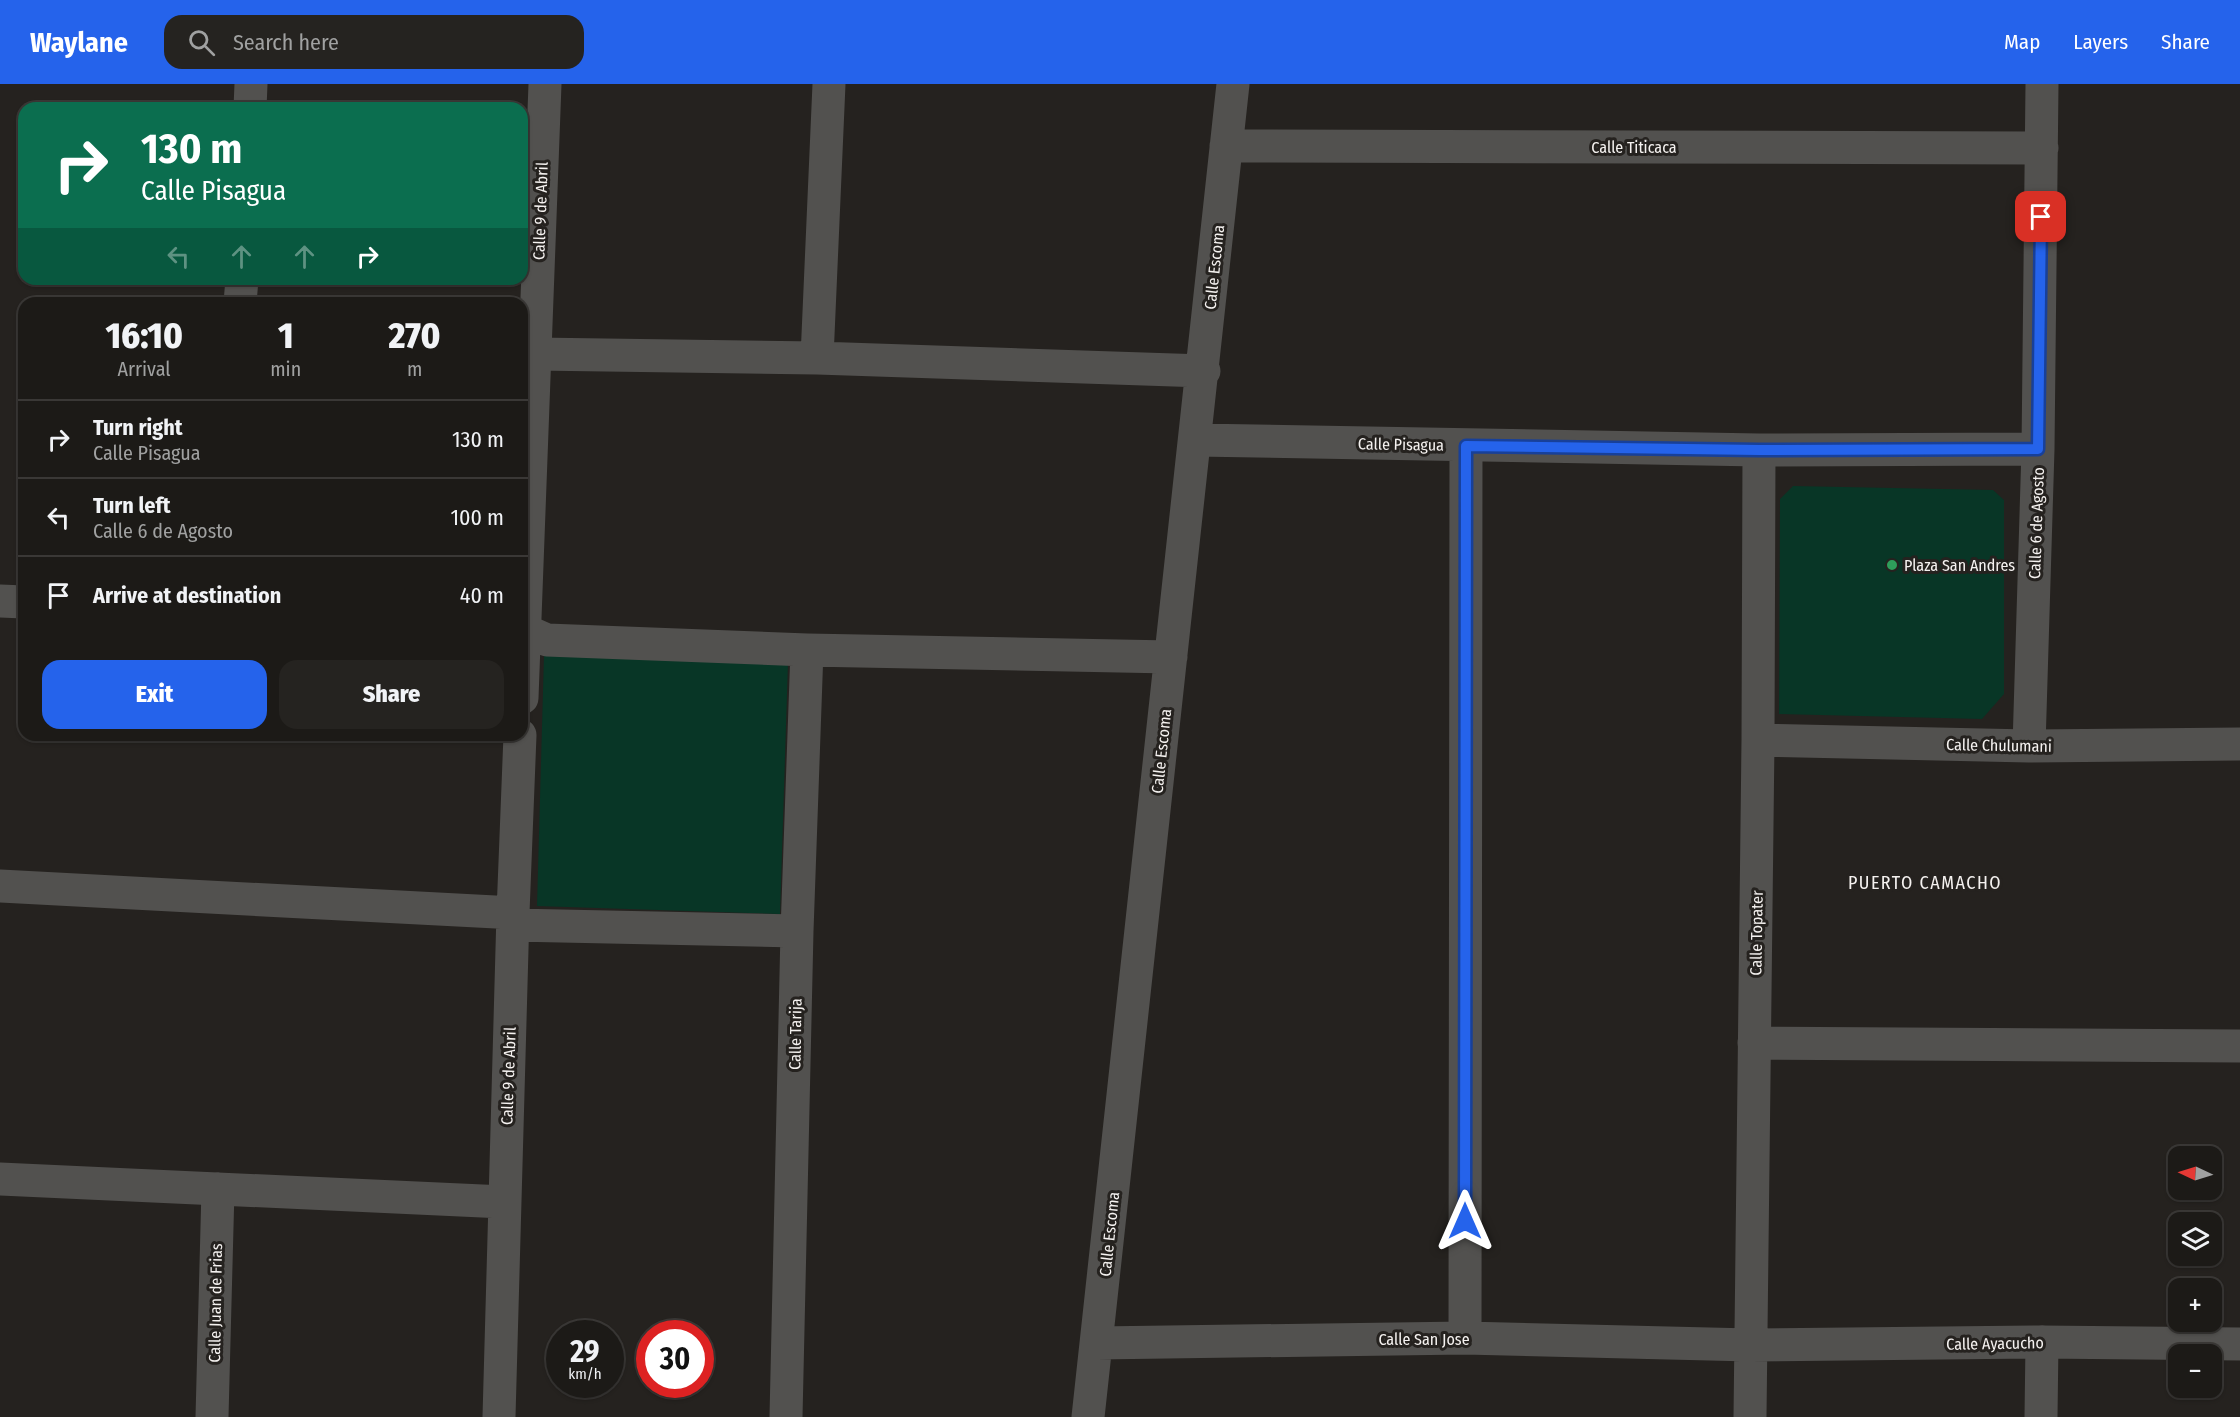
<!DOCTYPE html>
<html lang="en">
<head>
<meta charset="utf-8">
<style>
  :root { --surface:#1c1a17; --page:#252320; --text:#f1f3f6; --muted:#a0a1a1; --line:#3a3836; --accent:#2563eb }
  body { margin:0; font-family:"Fira Sans Condensed",sans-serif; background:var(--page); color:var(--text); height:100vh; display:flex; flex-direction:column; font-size:22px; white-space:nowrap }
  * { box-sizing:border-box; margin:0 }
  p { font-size:20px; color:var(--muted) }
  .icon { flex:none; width:33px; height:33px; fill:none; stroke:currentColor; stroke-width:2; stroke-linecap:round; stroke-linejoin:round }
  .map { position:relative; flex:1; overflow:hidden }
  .details { position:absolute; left:18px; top:213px; width:510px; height:444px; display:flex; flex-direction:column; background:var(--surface); border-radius:18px; box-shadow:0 2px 4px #0004,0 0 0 2px var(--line) }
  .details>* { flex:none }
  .hud { position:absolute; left:18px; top:18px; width:510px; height:183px; border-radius:18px; box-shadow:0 2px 4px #0004,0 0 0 2px var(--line); background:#0b6e4f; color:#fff; overflow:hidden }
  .needle { width:39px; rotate:274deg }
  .fabs { position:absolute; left:2168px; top:1062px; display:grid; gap:12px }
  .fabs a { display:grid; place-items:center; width:54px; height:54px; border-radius:12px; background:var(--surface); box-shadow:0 2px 4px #0004,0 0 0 2px var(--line); font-size:30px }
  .speed { position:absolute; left:546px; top:1236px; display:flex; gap:12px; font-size:30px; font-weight:700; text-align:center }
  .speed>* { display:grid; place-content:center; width:78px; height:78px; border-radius:50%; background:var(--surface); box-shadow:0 2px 4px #0004,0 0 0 2px var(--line); line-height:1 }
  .speed small { font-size:15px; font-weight:400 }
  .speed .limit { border:9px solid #d22; background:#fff; color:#111 }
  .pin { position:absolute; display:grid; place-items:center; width:51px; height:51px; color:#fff; margin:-26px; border-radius:12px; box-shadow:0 3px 9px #0006 }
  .me { position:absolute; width:66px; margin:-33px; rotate:0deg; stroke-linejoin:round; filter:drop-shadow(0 0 4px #0008) }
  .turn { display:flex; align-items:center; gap:21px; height:126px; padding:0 24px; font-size:27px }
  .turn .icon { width:78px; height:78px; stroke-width:2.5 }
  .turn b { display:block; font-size:42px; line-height:51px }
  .lanes { display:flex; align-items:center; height:57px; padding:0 24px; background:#0003; justify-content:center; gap:30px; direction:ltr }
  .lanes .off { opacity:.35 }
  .eta { display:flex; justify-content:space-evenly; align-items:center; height:102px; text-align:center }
  .eta b { font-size:36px; font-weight:800; line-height:42px }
  .primary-button { display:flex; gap:12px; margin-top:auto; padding:12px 24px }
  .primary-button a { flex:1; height:69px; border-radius:18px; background:var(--accent); color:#fff; font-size:24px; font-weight:800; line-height:69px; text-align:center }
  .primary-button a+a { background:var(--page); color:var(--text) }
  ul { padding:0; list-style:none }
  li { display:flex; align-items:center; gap:18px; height:78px; padding:0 24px; border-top:2px solid var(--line) }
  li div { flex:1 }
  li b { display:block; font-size:22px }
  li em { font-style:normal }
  header { display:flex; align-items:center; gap:36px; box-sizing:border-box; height:84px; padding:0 30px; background:var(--accent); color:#fff }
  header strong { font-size:28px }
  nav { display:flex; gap:33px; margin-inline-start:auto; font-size:21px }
  .search { width:420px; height:54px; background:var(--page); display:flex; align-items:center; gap:15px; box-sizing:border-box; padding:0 21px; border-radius:18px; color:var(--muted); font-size:22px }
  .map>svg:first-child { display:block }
  .green { fill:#083626 }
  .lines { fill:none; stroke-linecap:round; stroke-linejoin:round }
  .minor { stroke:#52514f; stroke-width:33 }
  .route-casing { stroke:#184099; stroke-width:15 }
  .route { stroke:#2563eb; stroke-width:10 }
  .leisure-dot { fill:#2e9e5b; stroke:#25221f; stroke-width:2 }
  .labels { text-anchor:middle; stroke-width:6; stroke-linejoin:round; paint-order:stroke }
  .street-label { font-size:16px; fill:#f5f2f0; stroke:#25221f }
  .poi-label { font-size:16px; fill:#f5f2f0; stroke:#25221f; text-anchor:start }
  .neighbourhood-label { font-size:18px; letter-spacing:1.5px; fill:#f5f2f0; stroke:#25221f }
</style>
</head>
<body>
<header>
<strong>Waylane</strong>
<div class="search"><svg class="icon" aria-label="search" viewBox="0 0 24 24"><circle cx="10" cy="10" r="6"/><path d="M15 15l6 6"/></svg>Search here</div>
<nav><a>Map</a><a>Layers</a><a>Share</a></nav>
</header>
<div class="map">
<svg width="2240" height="1333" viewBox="0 0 2240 1333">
  <rect width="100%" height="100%" fill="#25221f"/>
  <path class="green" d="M1793 402 1993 406 2004 416V610L1982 635 1779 630 1780 415Z
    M544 571 788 578 780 830 537 822Z"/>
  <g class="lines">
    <path class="minor" d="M250 24 251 0
      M1226 62 2042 64
      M240 219 242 195
      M535 270 817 274 1204 287
      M817 274 829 0
      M1196 356 1759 366 2038 365
      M0 517 24 518
      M522 545 547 556 807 566 1171 573
      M522 614 545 0
      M1758 656 2029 662 2240 660
      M2029 662 2038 365 2042 0
      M0 802 513 829
      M513 841 797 847
      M1754 959 2240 962
      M0 1095 504 1118
      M1465 1254 1466 362
      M1097 1259 1465 1254 1751 1261 2042 1258 2240 1260
      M212 1333 218 1105
      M499 1333 513 829 520 651
      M786 1333 797 847 807 566
      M1088 1333 1233 0
      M1750 1333 1758 656 1759 366
      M2041 1333 2042 1258"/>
  </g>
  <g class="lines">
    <g class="route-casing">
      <path id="route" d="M1465 1137 1466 362 1759 366 2038 365 2041 133"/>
    </g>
    <use href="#route" class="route"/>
  </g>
  <circle class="leisure-dot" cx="1892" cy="481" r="6"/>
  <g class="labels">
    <g class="street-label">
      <text x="1634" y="69">Calle Titicaca</text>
      <text transform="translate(540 127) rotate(-88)" y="6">Calle 9 de Abril</text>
      <text transform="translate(1214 183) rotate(-84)" y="6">Calle Escoma</text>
      <text transform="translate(1401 360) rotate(1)" y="6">Calle Pisagua</text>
      <text transform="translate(2036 439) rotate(-88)" y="6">Calle 6 de Agosto</text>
      <text transform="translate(1999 661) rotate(1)" y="6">Calle Chulumani</text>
      <text transform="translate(1161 667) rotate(-84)" y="6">Calle Escoma</text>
      <text transform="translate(1756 849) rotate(-89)" y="6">Calle Topater</text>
      <text transform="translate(795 950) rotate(-89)" y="6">Calle Tarija</text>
      <text transform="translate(508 992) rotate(-88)" y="6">Calle 9 de Abril</text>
      <text transform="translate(1109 1150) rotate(-84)" y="6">Calle Escoma</text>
      <text transform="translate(215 1219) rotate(-89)" y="6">Calle Juan de Frias</text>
      <text x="1424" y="1261">Calle San Jose</text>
      <text transform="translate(1995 1259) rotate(-1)" y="6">Calle Ayacucho</text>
    </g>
    <g class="poi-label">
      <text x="1904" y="487">Plaza San Andres</text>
    </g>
    <g class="neighbourhood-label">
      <text x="1925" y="805">PUERTO CAMACHO</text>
    </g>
  </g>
</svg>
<div class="fabs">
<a><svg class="needle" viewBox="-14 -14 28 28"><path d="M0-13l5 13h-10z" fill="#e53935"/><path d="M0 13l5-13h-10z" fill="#a0a1a1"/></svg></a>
<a><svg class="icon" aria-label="layers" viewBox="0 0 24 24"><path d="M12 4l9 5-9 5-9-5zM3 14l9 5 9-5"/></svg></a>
<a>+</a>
<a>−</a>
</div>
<div class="speed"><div>29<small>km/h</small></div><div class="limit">30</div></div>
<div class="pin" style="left:2041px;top:133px;background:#d93025"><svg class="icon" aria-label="arrive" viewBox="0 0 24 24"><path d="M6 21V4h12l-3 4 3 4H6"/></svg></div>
<svg class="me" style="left:1465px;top:1137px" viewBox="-20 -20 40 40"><path d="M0-17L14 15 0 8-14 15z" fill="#2563eb" stroke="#fff" stroke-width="4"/></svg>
<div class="hud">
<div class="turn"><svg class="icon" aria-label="right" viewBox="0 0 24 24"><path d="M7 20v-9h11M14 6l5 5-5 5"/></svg><div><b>130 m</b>Calle Pisagua</div></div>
<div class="lanes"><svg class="icon off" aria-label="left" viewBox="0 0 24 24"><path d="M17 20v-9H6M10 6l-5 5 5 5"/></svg><svg class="icon off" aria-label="ahead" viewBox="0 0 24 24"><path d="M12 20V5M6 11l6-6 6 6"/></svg><svg class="icon off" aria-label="ahead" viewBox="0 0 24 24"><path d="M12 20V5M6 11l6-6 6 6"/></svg><svg class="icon" aria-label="right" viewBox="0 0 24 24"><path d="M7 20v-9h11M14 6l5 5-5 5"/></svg></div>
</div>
<section class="details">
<div class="eta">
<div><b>16:10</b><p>Arrival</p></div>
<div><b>1</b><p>min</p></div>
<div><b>270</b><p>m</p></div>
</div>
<ul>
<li><svg class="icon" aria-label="right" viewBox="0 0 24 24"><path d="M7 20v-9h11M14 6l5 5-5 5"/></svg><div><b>Turn right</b><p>Calle Pisagua</p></div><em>130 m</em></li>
<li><svg class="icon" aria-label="left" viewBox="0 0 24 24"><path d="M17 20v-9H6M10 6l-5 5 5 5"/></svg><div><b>Turn left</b><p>Calle 6 de Agosto</p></div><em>100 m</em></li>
<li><svg class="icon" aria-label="arrive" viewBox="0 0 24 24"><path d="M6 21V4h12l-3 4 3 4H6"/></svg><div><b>Arrive at destination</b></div><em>40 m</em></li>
</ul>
<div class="primary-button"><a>Exit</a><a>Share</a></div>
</section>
</div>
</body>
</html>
